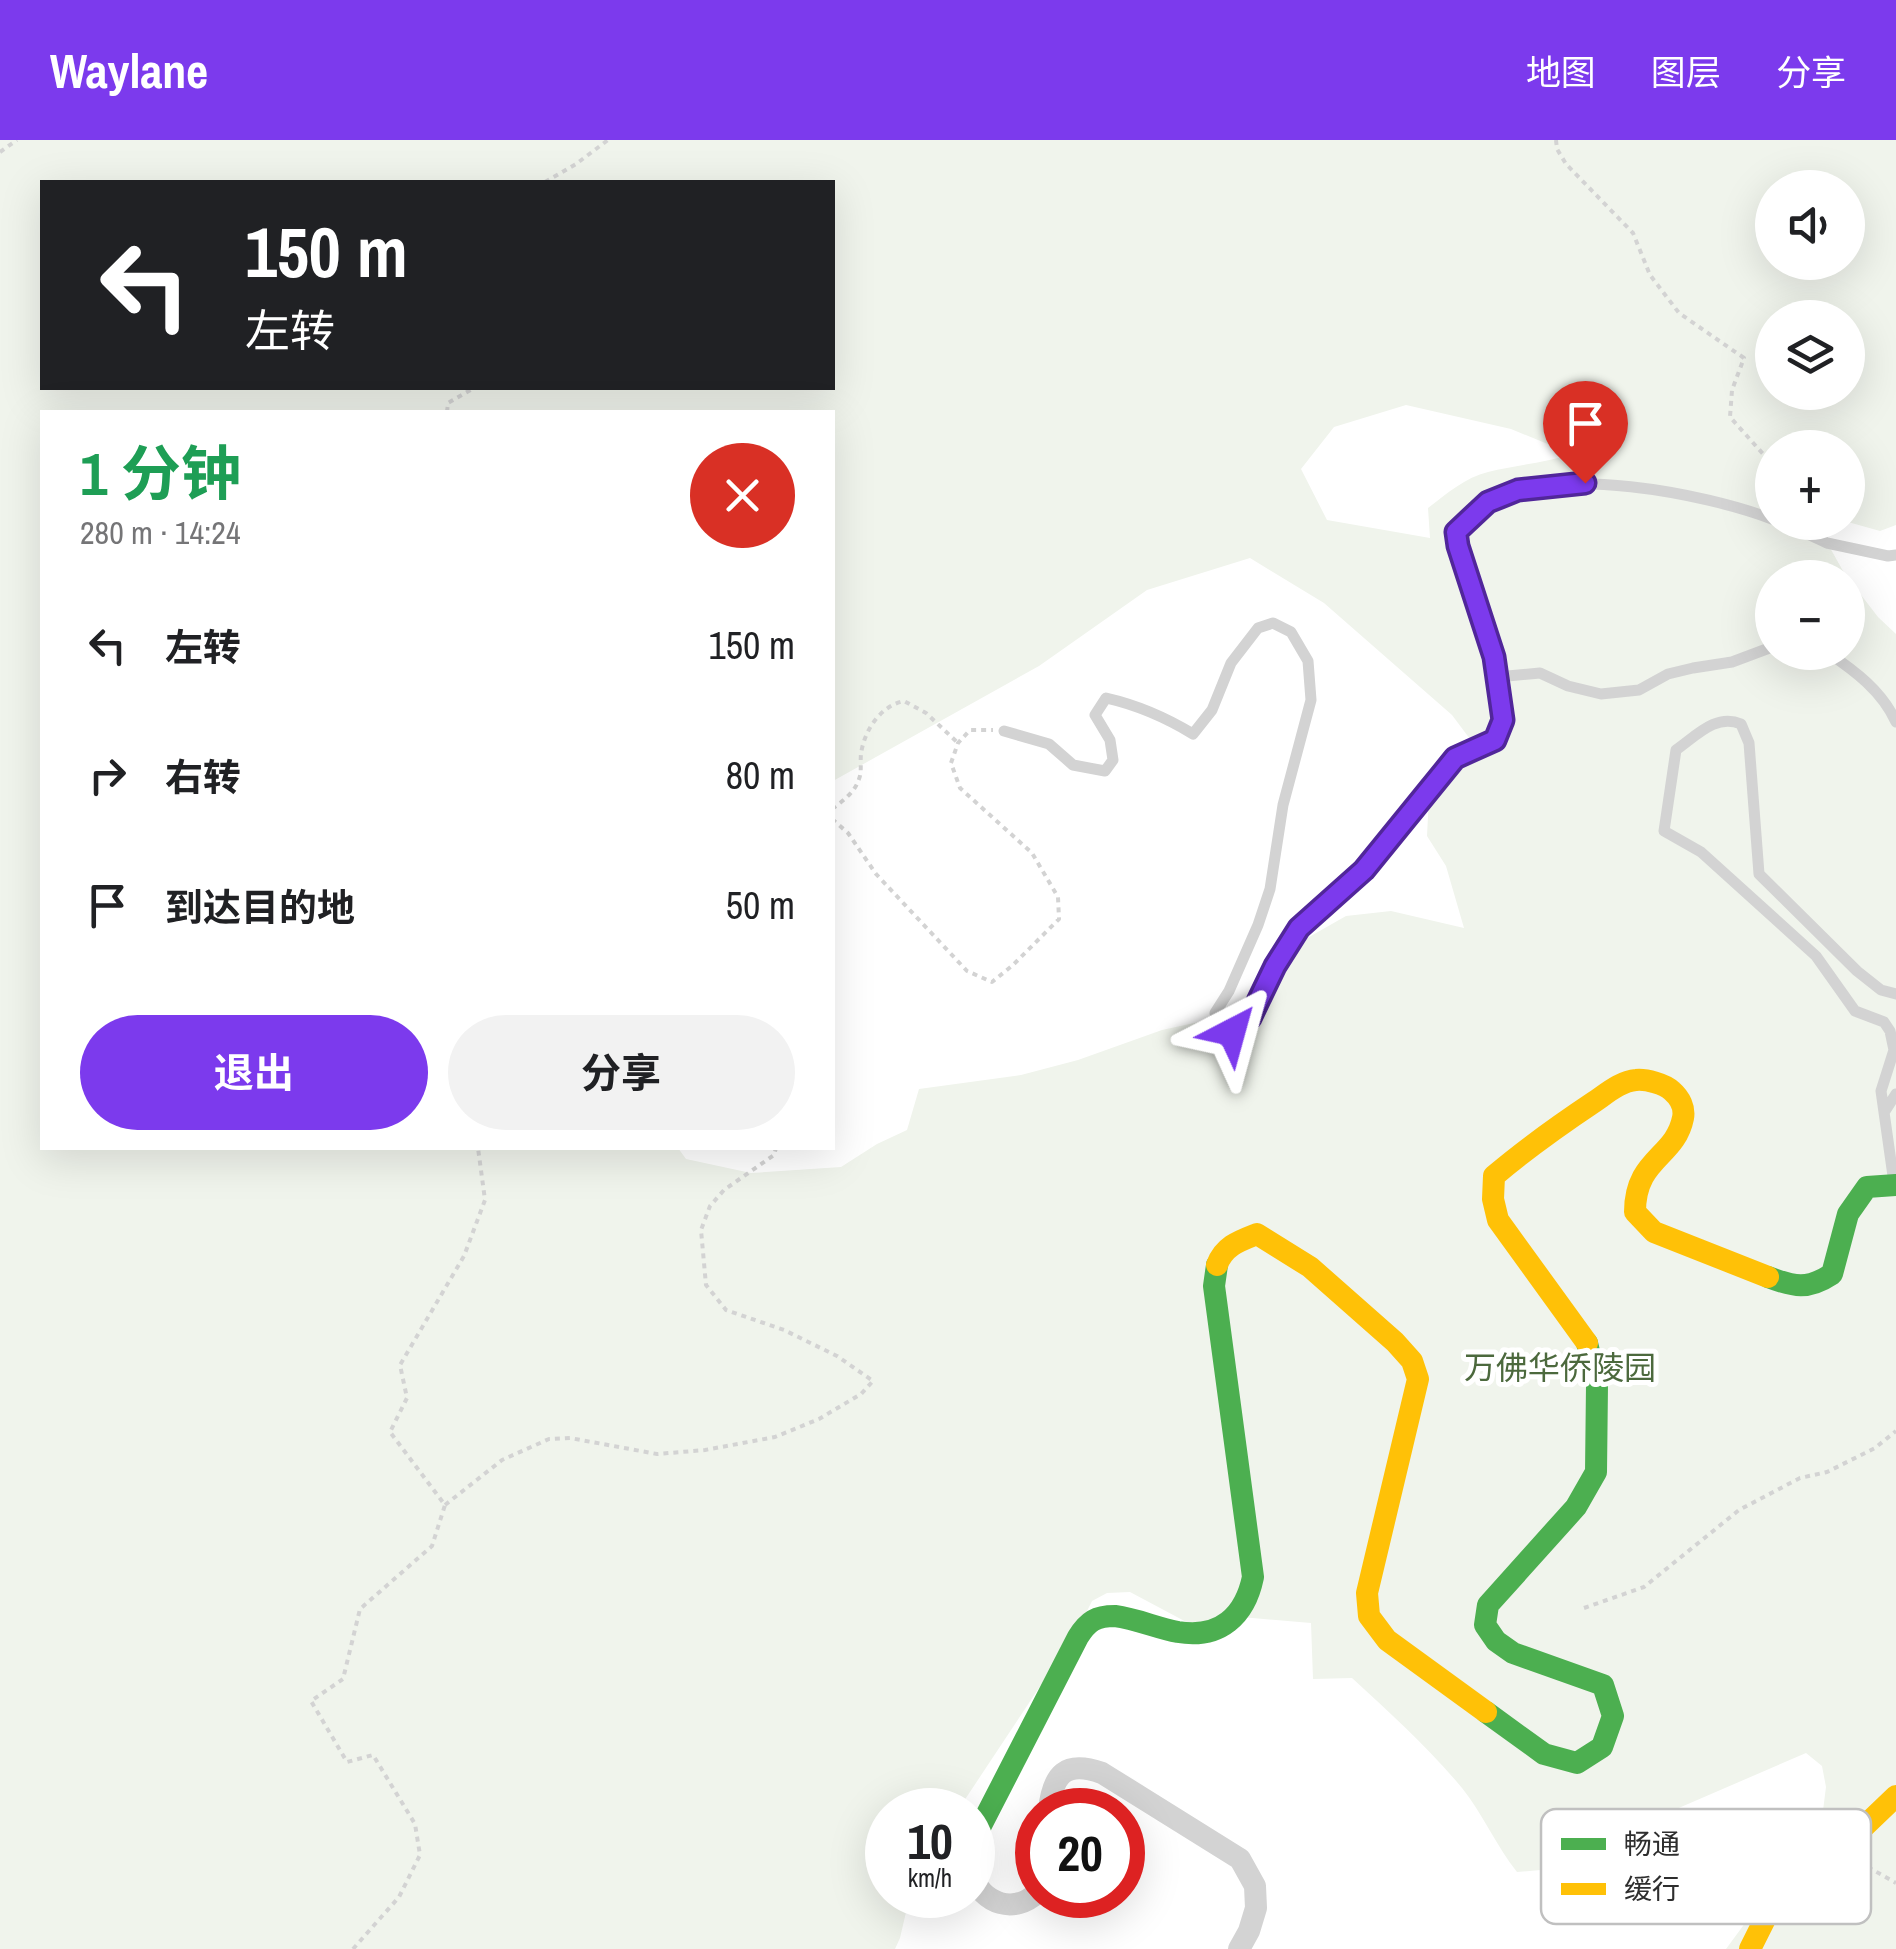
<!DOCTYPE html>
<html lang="zh">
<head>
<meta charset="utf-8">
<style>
  :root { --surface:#fff; --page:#f2f2f2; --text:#202124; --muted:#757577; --accent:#7c3aed }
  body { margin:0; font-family:"Archivo Narrow","Noto Sans SC",sans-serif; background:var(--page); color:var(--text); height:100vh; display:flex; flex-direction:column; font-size:38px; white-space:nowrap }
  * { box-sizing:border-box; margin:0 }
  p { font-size:32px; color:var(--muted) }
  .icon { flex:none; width:55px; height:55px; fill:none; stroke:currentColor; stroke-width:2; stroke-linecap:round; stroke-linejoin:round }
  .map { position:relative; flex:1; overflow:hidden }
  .sheet { position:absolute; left:40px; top:270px; width:795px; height:740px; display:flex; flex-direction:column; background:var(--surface); border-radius:0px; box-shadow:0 10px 40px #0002 }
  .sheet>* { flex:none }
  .hud { position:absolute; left:40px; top:40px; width:795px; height:210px; border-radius:0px; box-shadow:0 10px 40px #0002; background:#202124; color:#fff; overflow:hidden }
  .fabs { position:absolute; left:1755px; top:30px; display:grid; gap:20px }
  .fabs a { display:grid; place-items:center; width:110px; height:110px; border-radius:50%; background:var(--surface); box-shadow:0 10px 40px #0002; font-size:50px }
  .speed { position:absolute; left:865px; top:1648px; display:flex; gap:20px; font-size:50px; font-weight:700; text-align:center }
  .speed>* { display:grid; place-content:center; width:130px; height:130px; border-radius:50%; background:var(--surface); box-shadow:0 10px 40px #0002; line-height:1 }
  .speed small { font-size:25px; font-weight:400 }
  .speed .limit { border:15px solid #d22; background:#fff; color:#111 }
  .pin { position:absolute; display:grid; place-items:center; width:85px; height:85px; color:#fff; margin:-102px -42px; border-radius:50% 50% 50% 0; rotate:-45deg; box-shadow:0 0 10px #0007 }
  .pin .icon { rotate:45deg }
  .me { position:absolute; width:110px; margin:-55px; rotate:39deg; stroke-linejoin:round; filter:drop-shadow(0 0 8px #0008) }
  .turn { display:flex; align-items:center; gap:35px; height:210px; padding:0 40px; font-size:45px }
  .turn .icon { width:130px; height:130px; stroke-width:2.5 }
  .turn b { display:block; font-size:70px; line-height:85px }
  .round { display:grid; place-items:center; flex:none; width:105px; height:105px; border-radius:52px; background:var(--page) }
  .summary { display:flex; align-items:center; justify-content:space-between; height:170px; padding:0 40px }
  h1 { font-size:60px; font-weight:700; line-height:75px; color:#1e9e55 }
  .primary-button { display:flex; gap:20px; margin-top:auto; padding:20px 40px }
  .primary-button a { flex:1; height:115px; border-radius:60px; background:var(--accent); color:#fff; font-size:40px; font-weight:700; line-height:115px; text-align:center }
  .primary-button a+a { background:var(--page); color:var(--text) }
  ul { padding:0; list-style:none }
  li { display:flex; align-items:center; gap:30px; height:130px; padding:0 40px }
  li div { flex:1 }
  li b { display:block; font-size:38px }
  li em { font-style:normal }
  header { display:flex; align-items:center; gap:60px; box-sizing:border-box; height:140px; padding:0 50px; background:var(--accent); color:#fff }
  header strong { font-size:48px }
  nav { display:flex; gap:55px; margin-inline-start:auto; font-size:35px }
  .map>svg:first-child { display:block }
  .green { fill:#f0f4ec; fill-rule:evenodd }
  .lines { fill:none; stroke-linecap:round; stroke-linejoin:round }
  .path { stroke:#d3d3d3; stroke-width:4; stroke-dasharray:5 5; stroke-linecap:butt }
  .lane { stroke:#d3d3d3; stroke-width:11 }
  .street { stroke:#d3d3d3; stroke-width:22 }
  .fast { stroke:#4caf50; stroke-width:22 }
  .slow { stroke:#ffc107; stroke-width:22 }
  .route-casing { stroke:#51269a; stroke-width:25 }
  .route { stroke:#7c3aed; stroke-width:18 }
  .labels { text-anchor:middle; stroke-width:10; stroke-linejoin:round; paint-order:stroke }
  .park-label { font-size:32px; fill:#4c693d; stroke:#fff }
  .key { fill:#fff; stroke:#c0c0c0; stroke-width:2.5 }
  .key-label { font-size:28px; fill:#2e2e2e }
</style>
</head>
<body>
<header>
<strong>Waylane</strong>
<nav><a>地图</a><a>图层</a><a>分享</a></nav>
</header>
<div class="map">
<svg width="1896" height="1809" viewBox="0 0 1896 1809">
  <rect width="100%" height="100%" fill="#fff"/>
  <path class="green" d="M0 0H1896V385L1880 391 1848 382V308H1772V382L1816 383 1847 438H1772V512H1848V438L1878 477 1896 494V1809H1726L1776 1741 1794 1725 1821 1686 1826 1647 1822 1626 1806 1613 1644 1683 1594 1715 1563 1728 1517 1732C1496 1706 1483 1674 1462 1648 1429 1608 1390 1573 1352 1538L1313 1539 1311 1483 1241 1477 1207 1493 1130 1452 1107 1453 1092 1461 1078 1489 958 1670H888V1755H910L900 1798 895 1809H0ZM42 42H832V248H42ZM1772 48H1848V122H1772ZM1772 178H1848V252H1772ZM1406 265 1511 289 1572 314C1545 323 1516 325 1488 332 1466 337 1446 354 1428 368L1430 398 1327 380 1301 329 1334 287ZM42 272H832L833 641 1039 526 1147 450 1250 418 1324 463 1452 575 1473 603 1458 626 1429 656 1427 696 1446 726 1464 788 1391 771 1346 776 1295 805 1278 845 1235 874 1162 890 1078 920 1021 935 919 949 907 990 877 1004 841 1027 751 1033 686 1019 678 1008H42Z"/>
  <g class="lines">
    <path class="path" d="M1556 0 1557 9 1566 24 1633 93 1650 135 1679 173 1744 218 1732 250 1730 277 1772 324
      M0 12 17 0
      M545 42 576 24 608 0
      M447 272 448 263 474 248
      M832 669C843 661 855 652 859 639 862 632 860 622 861 614 864 591 880 566 904 561L926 573 958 603
      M832 679 848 693 876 734 967 831 992 842 1013 825 1059 779 1058 757 1032 713 960 648 951 623 958 603 970 590H993
      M445 1365 502 1320 549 1299 570 1298 657 1314 705 1310 775 1297 819 1279 861 1254 873 1241 837 1216 784 1190 726 1170 706 1145 701 1090 710 1066 724 1050 774 1015 776 1008
      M1584 1468 1644 1447 1739 1370 1800 1338 1827 1332 1875 1308 1896 1291
      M1859 1722 1896 1743
      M353 1809 399 1757 420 1715 415 1684 373 1615 347 1622 311 1561 343 1539 360 1469 432 1406 445 1365 390 1292 407 1258 400 1225 464 1116 485 1060 478 1008"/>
    <path class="lane" d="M1782 382 1827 403 1888 416 1896 415
      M1827 512C1855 531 1882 551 1896 582
      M1497 537 1540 533 1568 546 1601 554 1639 550 1668 534 1693 528 1732 522 1772 507
      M1004 591 1049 604 1073 625 1105 631 1113 620 1110 600 1095 575 1106 558C1137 565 1165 577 1193 594L1212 570 1231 523 1258 488 1273 483 1291 492 1308 521 1311 560 1283 665 1270 749 1258 785 1229 851 1215 873 1218 884 1231 892 1250 878 1275 825 1299 788 1364 730 1455 618 1495 600 1503 580 1494 517 1457 406 1456 392C1467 382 1478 367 1491 361 1558 325 1703 353 1772 379
      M1885 971 1896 954
      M1894 1043 1881 951 1894 910 1890 891 1884 882 1855 871 1816 816 1701 712 1664 691 1676 610C1696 596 1716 573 1741 584L1749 603 1759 734 1857 831 1881 850 1896 854"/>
    <path class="street" d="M1049 1670C1053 1634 1065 1620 1102 1633L1240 1719 1255 1746 1256 1768 1249 1791 1239 1809
      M972 1735C983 1764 1014 1775 1038 1752"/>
    <path class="fast" d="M1768 1137C1794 1147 1808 1150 1832 1134L1848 1074 1867 1047 1896 1045
      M1486 1572 1544 1614 1577 1623 1602 1607 1613 1576 1603 1545 1513 1513 1496 1501 1485 1485 1488 1465 1576 1367 1596 1332 1597 1245 1587 1203
      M972 1703 1078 1497C1088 1481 1096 1476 1115 1476 1137 1479 1157 1488 1178 1492 1220 1499 1245 1476 1253 1437L1214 1146 1217 1125"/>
    <path class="slow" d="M1217 1125C1224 1106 1239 1101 1257 1094L1310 1127 1395 1202 1412 1221 1418 1239 1367 1453 1369 1476 1387 1500 1486 1572
      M1587 1203 1498 1080 1493 1059 1494 1036C1527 1008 1558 986 1594 962 1606 954 1621 941 1636 940 1646 939 1665 944 1672 951 1680 958 1685 968 1683 978 1675 1018 1635 1018 1635 1072L1654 1092 1768 1137
      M1750 1809 1768 1773 1797 1738 1849 1701 1896 1656"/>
  </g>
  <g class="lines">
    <g class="route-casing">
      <path id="route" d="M1232 892 1250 878 1275 826 1299 788 1364 730 1455 618 1495 600 1503 580 1494 517 1458 406 1456 392 1488 362 1518 350 1585 343"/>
    </g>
    <use href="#route" class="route"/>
  </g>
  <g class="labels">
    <g class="park-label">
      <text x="1560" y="1239">万佛华侨陵园</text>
    </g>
  </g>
  <rect x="1541" y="1669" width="330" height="115" rx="15" class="key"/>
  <rect x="1561" y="1698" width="45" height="12" fill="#4caf50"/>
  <rect x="1561" y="1743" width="45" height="12" fill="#ffc107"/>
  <g class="key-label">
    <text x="1624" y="1714">畅通</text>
    <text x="1624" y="1759">缓行</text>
  </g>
</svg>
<div class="fabs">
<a><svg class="icon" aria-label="sound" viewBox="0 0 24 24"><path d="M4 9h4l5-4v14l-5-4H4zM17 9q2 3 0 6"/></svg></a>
<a><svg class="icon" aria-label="layers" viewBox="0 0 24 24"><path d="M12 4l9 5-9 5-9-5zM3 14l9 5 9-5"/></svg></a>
<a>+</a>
<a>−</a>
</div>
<div class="speed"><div>10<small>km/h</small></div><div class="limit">20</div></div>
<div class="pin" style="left:1585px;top:343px;background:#d93025"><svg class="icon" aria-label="arrive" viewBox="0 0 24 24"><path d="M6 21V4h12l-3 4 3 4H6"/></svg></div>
<svg class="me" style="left:1232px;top:892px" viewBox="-20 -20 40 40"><path d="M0-17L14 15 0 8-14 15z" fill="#7c3aed" stroke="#fff" stroke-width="4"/></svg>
<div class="hud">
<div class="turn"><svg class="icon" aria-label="left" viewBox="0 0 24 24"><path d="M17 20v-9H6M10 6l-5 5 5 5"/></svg><div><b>150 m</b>左转</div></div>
</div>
<section class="sheet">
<div class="summary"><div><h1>1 分钟</h1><p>280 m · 14:24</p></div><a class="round" style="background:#d93025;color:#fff"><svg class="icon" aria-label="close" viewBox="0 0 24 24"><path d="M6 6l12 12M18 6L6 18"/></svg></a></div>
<ul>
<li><svg class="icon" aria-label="left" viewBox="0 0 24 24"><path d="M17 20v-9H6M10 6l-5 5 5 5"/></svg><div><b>左转</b></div><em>150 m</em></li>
<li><svg class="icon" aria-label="right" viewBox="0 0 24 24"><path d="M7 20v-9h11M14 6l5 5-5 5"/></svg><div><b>右转</b></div><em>80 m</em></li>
<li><svg class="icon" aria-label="arrive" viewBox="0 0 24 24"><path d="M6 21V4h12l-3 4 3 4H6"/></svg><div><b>到达目的地</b></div><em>50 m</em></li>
</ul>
<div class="primary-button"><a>退出</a><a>分享</a></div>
</section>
</div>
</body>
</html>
